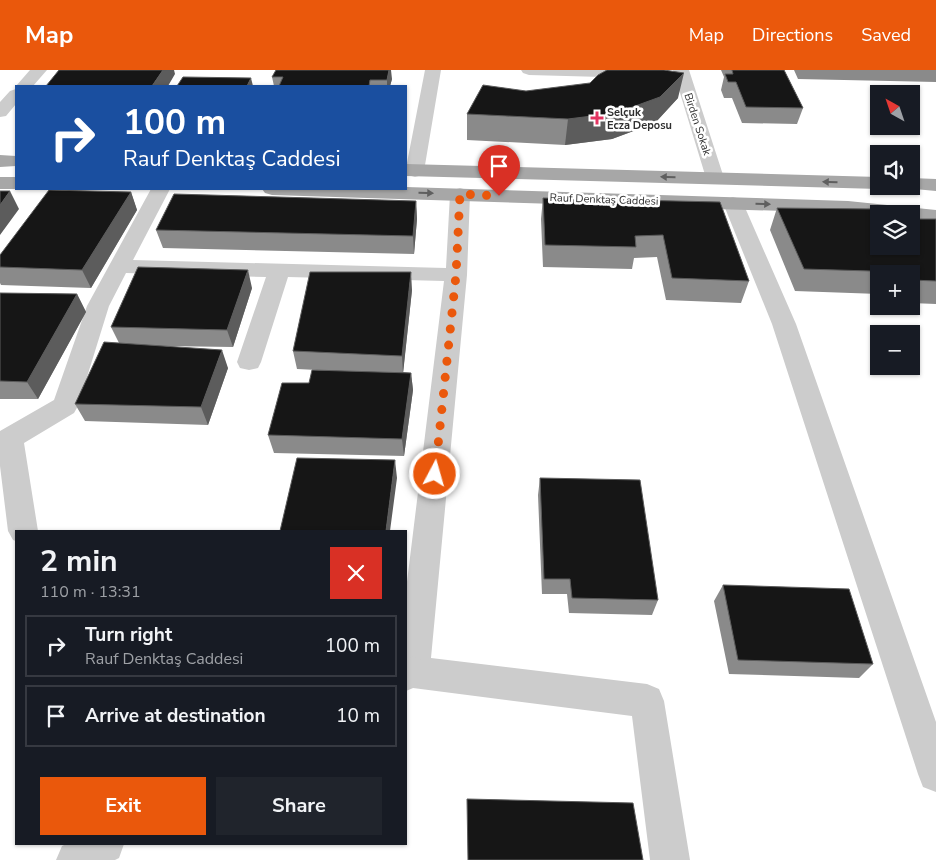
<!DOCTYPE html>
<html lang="en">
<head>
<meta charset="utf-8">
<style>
  :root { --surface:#171b24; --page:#20242c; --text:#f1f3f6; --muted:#9ea1a6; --line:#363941; --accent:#ea580c }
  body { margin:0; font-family:"Nunito Sans",sans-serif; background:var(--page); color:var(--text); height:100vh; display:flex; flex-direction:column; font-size:19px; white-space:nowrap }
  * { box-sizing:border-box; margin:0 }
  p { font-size:16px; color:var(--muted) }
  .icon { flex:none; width:28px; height:28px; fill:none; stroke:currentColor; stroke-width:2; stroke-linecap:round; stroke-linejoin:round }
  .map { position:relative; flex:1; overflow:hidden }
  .panel { position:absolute; left:15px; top:460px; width:392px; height:315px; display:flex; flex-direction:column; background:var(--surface); border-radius:0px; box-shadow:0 1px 4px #0004 }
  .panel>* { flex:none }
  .guide { position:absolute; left:15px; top:15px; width:392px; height:105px; border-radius:0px; box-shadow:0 1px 4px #0004; background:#1a4fa0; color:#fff; overflow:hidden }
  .needle { width:32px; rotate:320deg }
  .buttons { position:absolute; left:870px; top:15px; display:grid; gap:10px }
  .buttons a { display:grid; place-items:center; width:50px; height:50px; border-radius:0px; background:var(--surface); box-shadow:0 1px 4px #0004; font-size:25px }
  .pin { position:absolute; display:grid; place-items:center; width:42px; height:42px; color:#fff; margin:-51px -21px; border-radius:50% 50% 50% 0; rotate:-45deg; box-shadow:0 0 5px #0007 }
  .pin .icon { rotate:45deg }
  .me { position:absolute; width:55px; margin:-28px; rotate:6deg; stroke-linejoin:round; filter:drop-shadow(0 0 4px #0008) }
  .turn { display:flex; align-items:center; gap:18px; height:105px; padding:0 25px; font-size:22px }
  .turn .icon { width:65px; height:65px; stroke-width:2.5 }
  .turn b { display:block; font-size:35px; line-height:42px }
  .round { display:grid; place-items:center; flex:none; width:52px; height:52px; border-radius:0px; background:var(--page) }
  .overview { display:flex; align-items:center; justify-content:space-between; height:85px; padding:0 25px }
  h1 { font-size:30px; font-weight:700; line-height:38px }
  .cta { display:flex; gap:10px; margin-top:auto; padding:10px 25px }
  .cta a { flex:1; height:58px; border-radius:0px; background:var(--accent); color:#fff; font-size:20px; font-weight:700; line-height:58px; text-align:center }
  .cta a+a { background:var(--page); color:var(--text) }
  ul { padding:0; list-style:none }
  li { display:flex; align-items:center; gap:15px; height:62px; margin:0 10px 8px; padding:0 15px; border:2px solid var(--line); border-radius:0px }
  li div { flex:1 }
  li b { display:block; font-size:19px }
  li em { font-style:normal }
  header { display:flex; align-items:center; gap:30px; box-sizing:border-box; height:70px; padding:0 25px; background:var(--accent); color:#fff }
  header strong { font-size:24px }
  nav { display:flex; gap:28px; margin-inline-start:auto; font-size:18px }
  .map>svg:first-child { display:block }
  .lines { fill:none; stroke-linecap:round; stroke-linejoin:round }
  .minor { fill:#ccc; fill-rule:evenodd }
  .tertiary { fill:#ccc; fill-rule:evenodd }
  .primary { fill:#a7a7a7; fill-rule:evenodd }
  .wall { fill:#8a8a8a }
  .shaded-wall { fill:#5c5c5c }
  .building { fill:#161616; stroke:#5c5c5c }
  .oneway { fill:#5f5f5f }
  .route { stroke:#ea580c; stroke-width:9; stroke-dasharray:0 16.2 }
  .poi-dot { fill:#e33562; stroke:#fff; stroke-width:2 }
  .labels { text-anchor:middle; stroke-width:5; stroke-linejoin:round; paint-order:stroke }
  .far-poi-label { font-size:11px; font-weight:bold; fill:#2f2f2f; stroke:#fff; text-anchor:start }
  .far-street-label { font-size:11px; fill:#2f2f2f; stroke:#fff }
</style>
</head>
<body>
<header>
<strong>Map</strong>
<nav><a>Map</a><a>Directions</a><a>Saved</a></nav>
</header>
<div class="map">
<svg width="936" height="790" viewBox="0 0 936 790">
  <rect width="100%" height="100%" fill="#fff"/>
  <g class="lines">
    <path class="minor" d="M30 0H47L33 16H16Z
      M425 0H441L424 101 422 105 415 107 408 105 406 98Z
      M521 0H646L648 3 646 6 640 8 529 5 523 3Z
      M673 0H689L724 108 722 112 715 114 708 112 706 108Z
      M16 19V34L6 46 0 47V32L10 21Z
      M460 118 467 120 470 124 467 205 431 588 647 614 659 619 664 631 690 790H650L632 646 413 618 406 615V520L444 211 288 207 261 292 258 298 249 300 240 298 237 292 266 207 126 203 109 236 78 336 74 343 24 373 38 461H16V471L13 470 8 461 0 396V361L54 330 87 236 151 119H170L133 190 446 198 450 124 453 120Z
      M733 127 740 129 743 133 796 254 936 652V722L923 717 918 704 772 254 723 133 726 129Z"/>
    <path class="tertiary" d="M413 586 425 591 430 602 425 613 406 621V589Z
      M66 774H124L119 788 115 790H56L62 776Z"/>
    <path class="primary" d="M0 85 16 86V96L0 97Z
      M406 94 879 107V116H886L879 119 406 106Z
      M0 107H16V119H0Z
      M911 108 936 109V121L904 118 903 116H911Z
      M406 117 848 131 936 140V152L911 149V144H879V146L848 143 272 125 265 123 262 119Z"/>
  </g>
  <path class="wall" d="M721 0H784L803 38 797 54 742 53 732 28H724L721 20 724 7Z
    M794 0H936V12L798 9Z
    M272 7 392 9 390 16H274Z
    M678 28 655 53 612 69 565 75 467 70V44Z
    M131 122 137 140 91 218 1 215 0 213V185Z
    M543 128 720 132 749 211 741 233 666 230 657 187 634 188 632 199 543 197 541 149Z
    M416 131 417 149 414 184 163 178 156 160Z
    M777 138 879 176 936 149V234L911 233V204H879V224L795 221 770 160Z
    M252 218 233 277 163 276 228 298 208 355 85 351 75 334 119 273 111 257Z
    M412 220 403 302 411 303 413 320 404 386 274 383 268 365 337 301 297 299 293 281Z
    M0 223 77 224 86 242 38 329H0Z
    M540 408 658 530 652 545 569 543 567 524H542L538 425Z
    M723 515 873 594 859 608 729 604 714 531Z"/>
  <path class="shaded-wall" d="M163 0H174L175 4 168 16H152Z
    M389 0H391L392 9 390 16H387V10Z
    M684 3 678 28 655 53 612 69 565 75 568 49Z
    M251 8 253 16H247Z
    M10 121 19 139 0 165V135Z
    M131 122 137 140 91 218 82 200Z
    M416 131 417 149 414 184 413 166Z
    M248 200 252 218 233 277 227 260Z
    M411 202 412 220 403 304 402 286Z
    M77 224 86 242 38 329 27 312Z
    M222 280 228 298 208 355 201 337Z
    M411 303 413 320 404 386 402 369Z
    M395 390 397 408 390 461H386Z"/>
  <path class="building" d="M59 0H163L152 16H46Z
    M276 0H389L387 10H370L369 16H279L283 7H272Z
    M607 0H664L684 3 660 27 616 43 568 49 467 44 483 15 526 21 590 13 598 5Z
    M732 0H784L803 38 746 37 736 12H728L725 4H733Z
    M183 7 251 8 247 16H177Z
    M49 120 131 122 82 200 0 197V185Z
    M0 121H10L0 135Z
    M174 124 416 131 413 166 156 160Z
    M543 128 720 132 749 211 672 208 663 165 635 166 636 177 545 175Z
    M777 138 878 139 880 144H879V176H911V149H936V211L911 210V204H905L904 202 804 199Z
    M138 197 248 200 227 260 111 257Z
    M310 202H411L402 286 293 281Z
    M0 223 77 224 27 312 0 311Z
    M104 272 222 280 201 337 75 334Z
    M312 300 411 303 402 369 268 365 282 313H309Z
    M297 388 395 390 386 461H280Z
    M540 408 640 410 658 530 572 528 570 509H544Z
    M723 515 849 519 873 594 738 590Z
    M467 729 633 733 643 790H468Z"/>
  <defs><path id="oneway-solid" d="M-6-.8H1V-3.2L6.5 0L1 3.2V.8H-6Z" transform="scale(1.25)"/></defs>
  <g class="oneway">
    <use href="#oneway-solid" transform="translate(668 107) rotate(-179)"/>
    <use href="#oneway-solid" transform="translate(830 112) rotate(-178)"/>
    <use href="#oneway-solid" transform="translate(426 123) rotate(2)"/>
    <use href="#oneway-solid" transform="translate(763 134) rotate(2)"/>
  </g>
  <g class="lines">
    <path class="route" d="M435 404 456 205 460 124 499 126"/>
  </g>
  <path class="poi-dot" d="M594.5 40.5h5v5h5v5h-5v5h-5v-5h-5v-5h5z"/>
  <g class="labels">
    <g class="far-poi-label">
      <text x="607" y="46">Selçuk<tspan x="607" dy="13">Ecza Deposu</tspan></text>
    </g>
    <g class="far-street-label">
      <text transform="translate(698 54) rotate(72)" y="4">Birden Sokak</text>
      <text transform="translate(604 129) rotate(2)" y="4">Rauf Denktaş Caddesi</text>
    </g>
  </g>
</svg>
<div class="buttons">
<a><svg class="needle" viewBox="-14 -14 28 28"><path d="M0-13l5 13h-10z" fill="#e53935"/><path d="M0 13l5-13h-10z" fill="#9ea1a6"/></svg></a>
<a><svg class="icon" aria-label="sound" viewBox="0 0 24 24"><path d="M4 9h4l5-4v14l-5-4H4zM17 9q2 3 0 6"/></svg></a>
<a><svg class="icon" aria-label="layers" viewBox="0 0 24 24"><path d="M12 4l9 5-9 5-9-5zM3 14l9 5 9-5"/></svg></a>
<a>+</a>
<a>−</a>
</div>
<div class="pin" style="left:499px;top:126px;background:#d93025"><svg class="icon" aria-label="arrive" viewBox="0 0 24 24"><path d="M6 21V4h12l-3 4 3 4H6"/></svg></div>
<svg class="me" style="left:435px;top:404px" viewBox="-20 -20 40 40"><circle r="17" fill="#ea580c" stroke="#fff" stroke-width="3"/><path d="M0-11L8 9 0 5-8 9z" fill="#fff"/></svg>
<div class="guide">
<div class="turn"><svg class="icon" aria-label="right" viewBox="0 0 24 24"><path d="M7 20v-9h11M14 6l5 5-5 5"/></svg><div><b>100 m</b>Rauf Denktaş Caddesi</div></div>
</div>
<section class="panel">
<div class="overview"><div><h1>2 min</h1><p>110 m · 13:31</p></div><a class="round" style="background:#d93025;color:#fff"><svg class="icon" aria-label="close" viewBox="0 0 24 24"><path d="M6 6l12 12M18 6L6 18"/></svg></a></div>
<ul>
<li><svg class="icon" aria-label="right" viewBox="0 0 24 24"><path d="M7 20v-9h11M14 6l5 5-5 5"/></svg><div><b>Turn right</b><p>Rauf Denktaş Caddesi</p></div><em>100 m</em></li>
<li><svg class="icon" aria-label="arrive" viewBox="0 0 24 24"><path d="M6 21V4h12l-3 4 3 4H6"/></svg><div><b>Arrive at destination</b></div><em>10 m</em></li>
</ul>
<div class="cta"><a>Exit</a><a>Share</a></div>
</section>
</div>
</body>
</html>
